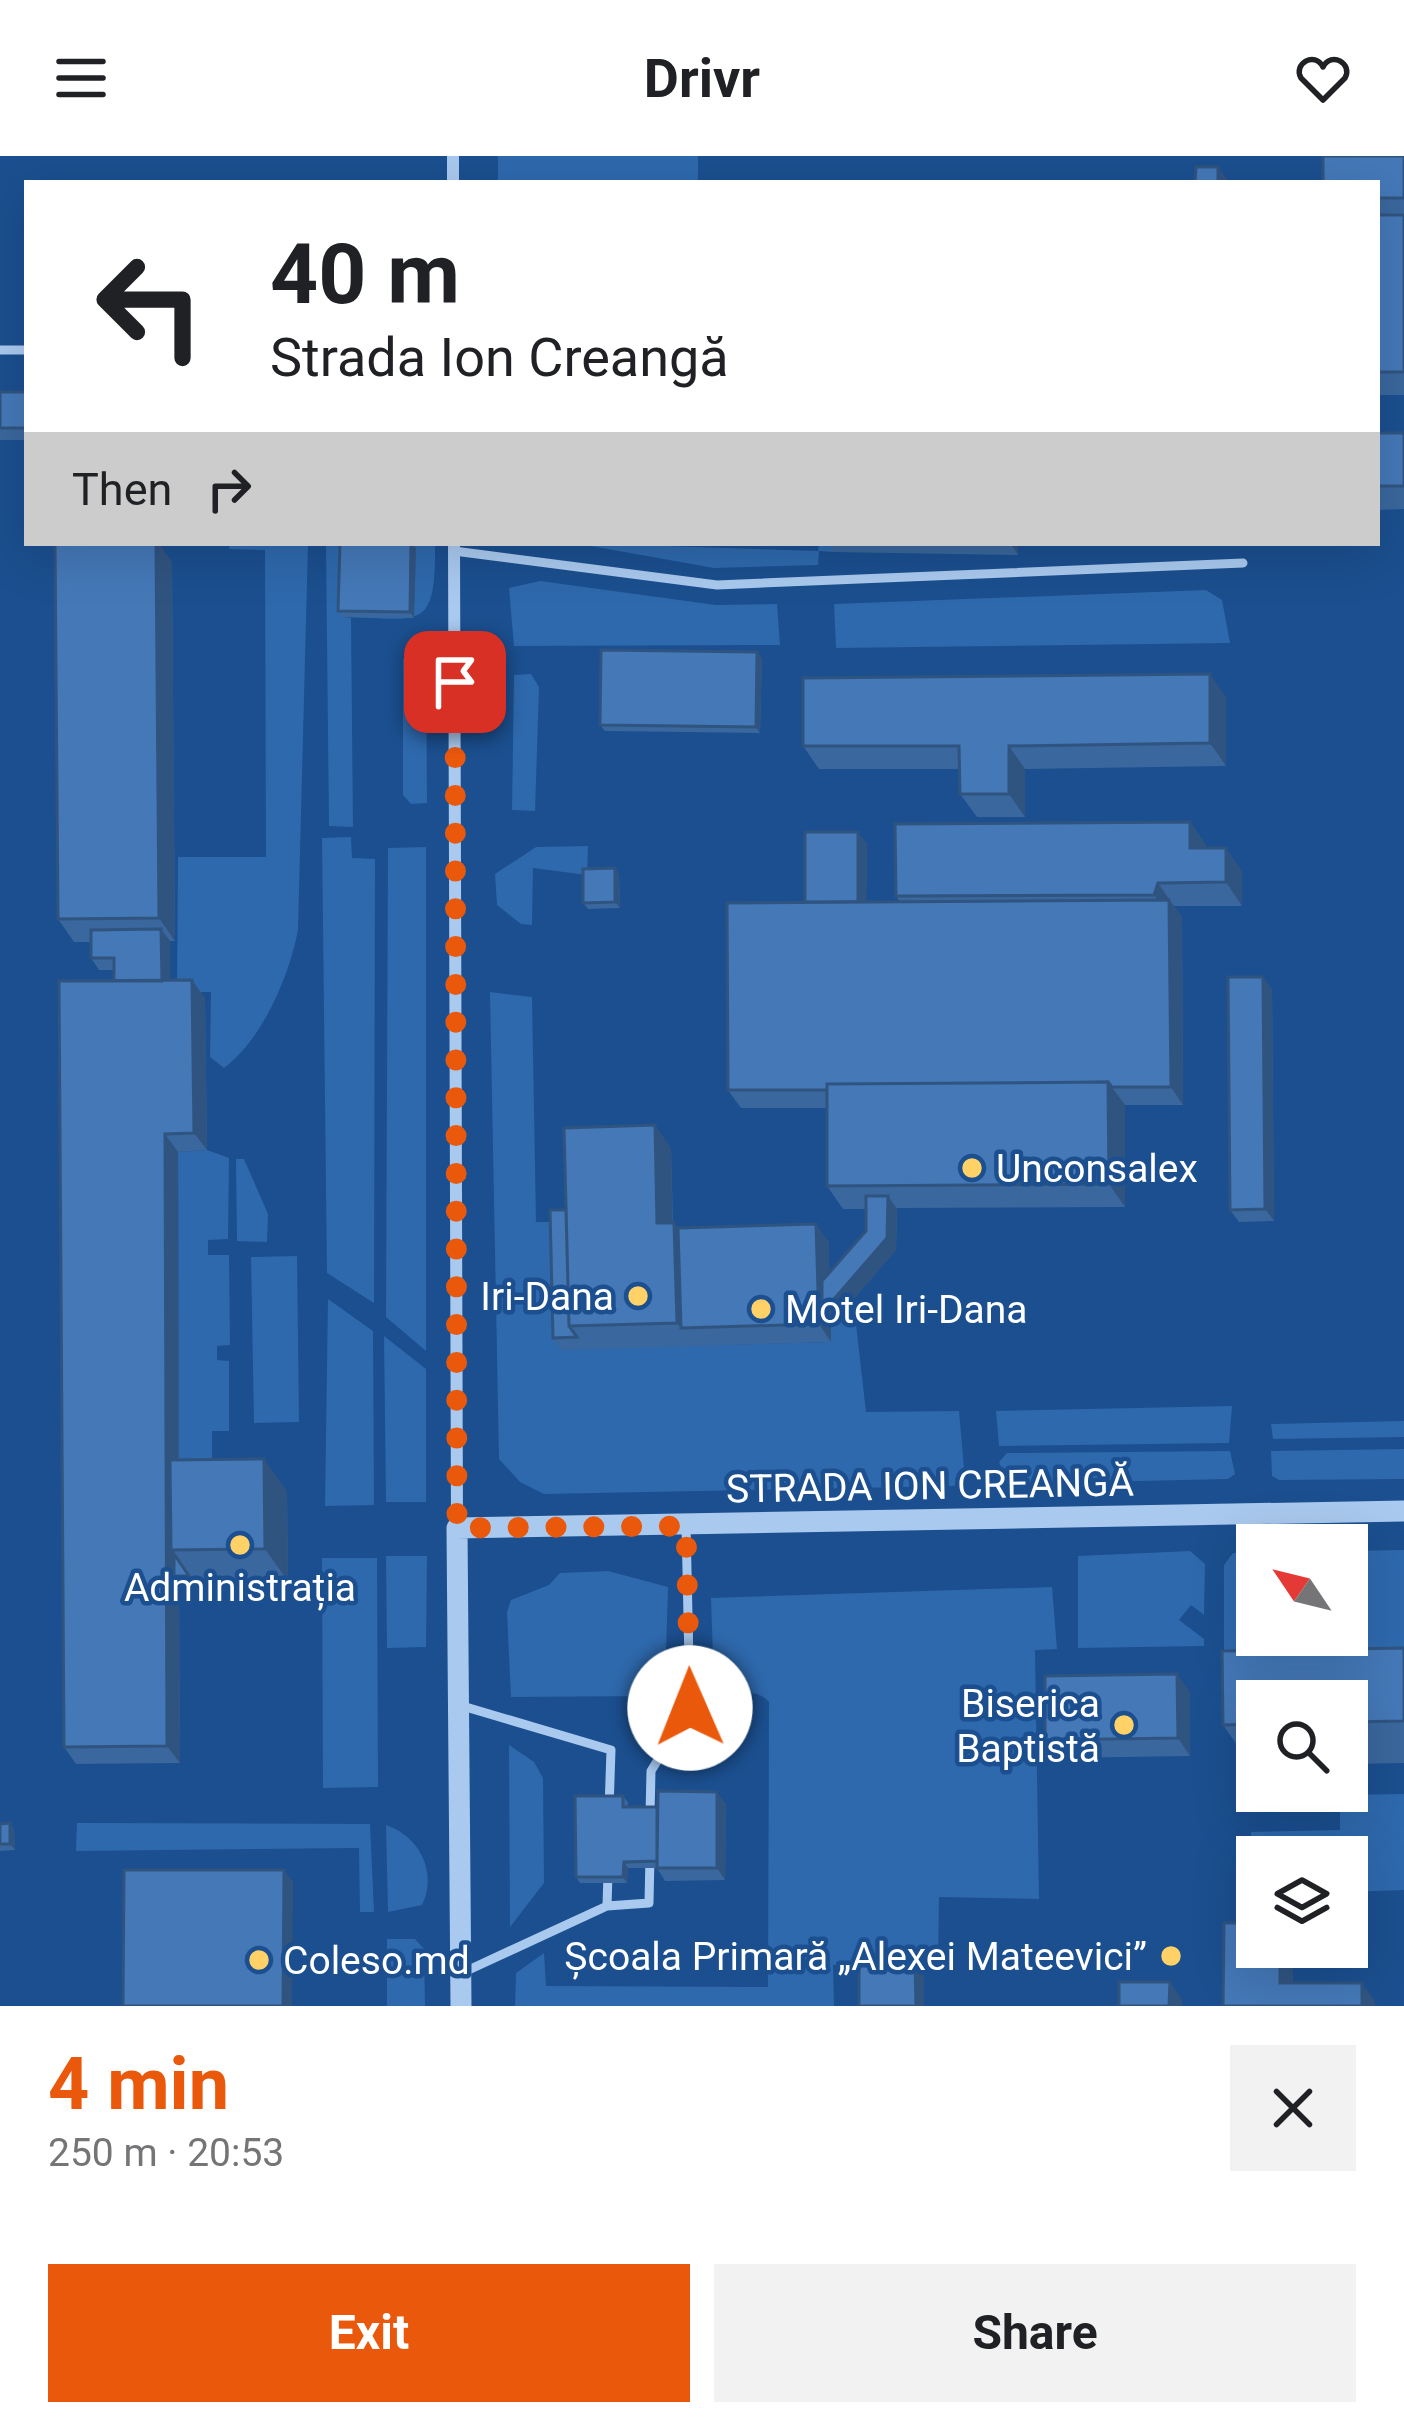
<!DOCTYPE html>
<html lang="en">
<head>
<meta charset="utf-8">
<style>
  :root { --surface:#fff; --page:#f2f2f2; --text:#202124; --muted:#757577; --accent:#ea580c }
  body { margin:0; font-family:Roboto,sans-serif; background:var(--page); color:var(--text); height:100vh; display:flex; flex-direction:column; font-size:45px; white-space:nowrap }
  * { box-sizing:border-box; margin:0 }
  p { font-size:39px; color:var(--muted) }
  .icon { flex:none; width:66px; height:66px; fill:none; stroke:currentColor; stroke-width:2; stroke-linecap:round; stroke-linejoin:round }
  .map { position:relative; height:1850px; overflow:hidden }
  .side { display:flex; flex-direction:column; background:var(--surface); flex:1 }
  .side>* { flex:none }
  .guide { position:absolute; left:24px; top:24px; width:1356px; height:366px; border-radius:0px; box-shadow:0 12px 48px #0002; background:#fff; color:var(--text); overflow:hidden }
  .needle { width:78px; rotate:305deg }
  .buttons { position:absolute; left:1236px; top:1368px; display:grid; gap:24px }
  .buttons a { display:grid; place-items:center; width:132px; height:132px; border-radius:0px; background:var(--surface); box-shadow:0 12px 48px #0002; font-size:60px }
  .pin { position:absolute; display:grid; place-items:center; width:102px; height:102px; color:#fff; margin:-51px; border-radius:24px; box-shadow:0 6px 18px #0006 }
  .me { position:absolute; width:132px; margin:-66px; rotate:359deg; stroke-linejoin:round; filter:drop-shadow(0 0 9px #0008) }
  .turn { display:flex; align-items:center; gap:42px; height:252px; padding:0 48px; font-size:54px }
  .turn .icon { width:156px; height:156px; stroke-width:2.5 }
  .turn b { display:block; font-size:84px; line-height:102px }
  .then { display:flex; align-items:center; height:114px; padding:0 48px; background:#0003; gap:24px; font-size:45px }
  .round { display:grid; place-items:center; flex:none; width:126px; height:126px; border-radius:0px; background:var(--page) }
  .head { display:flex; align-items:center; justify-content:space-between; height:204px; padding:0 48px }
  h1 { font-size:72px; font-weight:700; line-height:90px; color:var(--accent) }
  .primary-button { display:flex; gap:24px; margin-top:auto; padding:24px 48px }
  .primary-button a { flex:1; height:138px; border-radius:0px; background:var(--accent); color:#fff; font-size:48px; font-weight:700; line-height:138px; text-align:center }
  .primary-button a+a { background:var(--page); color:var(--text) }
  header { display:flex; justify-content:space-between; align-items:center; height:156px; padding:0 48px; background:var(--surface); font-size:54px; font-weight:700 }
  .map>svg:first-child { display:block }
  .green { fill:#2e69ad }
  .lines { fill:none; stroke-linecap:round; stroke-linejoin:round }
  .service { stroke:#a9c9ee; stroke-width:9 }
  .minor { stroke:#a9c9ee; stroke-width:12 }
  .tertiary { stroke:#a9c9ee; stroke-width:21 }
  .wall { fill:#3a679d }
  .shaded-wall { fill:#305480 }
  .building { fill:#4478b7; stroke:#305480; stroke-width:3 }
  .route { stroke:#ea580c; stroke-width:21; stroke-dasharray:0 37.8 }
  .poi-dot { fill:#ffd166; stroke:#1b4f8f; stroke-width:4.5 }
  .labels { text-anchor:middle; stroke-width:9; stroke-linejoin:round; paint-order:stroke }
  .poi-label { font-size:39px; fill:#fff; stroke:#1b4f8f; text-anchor:start }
  .street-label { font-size:39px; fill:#fff; stroke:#1b4f8f }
</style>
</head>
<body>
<header><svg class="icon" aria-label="menu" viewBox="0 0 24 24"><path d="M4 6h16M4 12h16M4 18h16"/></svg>Drivr<svg class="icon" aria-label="heart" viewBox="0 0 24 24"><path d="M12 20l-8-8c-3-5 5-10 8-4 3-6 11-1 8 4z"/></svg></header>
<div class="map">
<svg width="1404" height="1850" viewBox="0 0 1404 1850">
  <rect width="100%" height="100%" fill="#1b4f8f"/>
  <path class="green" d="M498 0H698V27H498Z
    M230 387H308L298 774C289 821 262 884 224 912L210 901 211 836H177L178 701H266L265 394 229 393Z
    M326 387H435C436 476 422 463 343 461L351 462 353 671 329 670Z
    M574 387 818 395 819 387H835L834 396 819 395 818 409 714 412Z
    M540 425 716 449 777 448 780 489 514 490 509 432Z
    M1206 434 1222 444 1230 487 836 492 834 448Z
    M411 495H426L427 647 411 648 403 639V503Z
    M531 518 539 531 535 655 512 654 514 519Z
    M351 681 352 702 375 703 374 1147 327 1117 322 682Z
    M588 690 587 719 533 712 532 769 521 768 497 749 495 718 536 691Z
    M426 691V1195L386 1161 388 692Z
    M490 836 532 841 536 1066H558L561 1193 830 1186 831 1169 853 1142 866 1256 959 1255 964 1312 954 1330 544 1338 520 1326 499 1303Z
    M207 994 229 1002 228 1083 208 1084V1099H229L230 1189 217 1190V1204L229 1205V1275H212V1327H179L178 996Z
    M236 1003H244L268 1058 267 1086 237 1085Z
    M297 1100 299 1266 254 1267 251 1101Z
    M328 1143 373 1175 374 1349 325 1350Z
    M384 1180 426 1213V1346H386Z
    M1232 1250 1229 1287 999 1290 996 1255Z
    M1404 1265V1281L1273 1283 1271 1268Z
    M1404 1293V1323L1279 1324 1272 1320 1271 1295Z
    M1230 1295 1235 1318 1228 1323 1008 1328 999 1306 1007 1297Z
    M1404 1394V1491L1224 1494V1409L1233 1397H1257V1479H1347V1395Z
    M1190 1395 1205 1408 1204 1459 1191 1449 1179 1464 1204 1483V1490L1078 1492V1400Z
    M386 1400H427L426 1491 387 1492Z
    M322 1402H377L378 1631 323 1632Z
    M608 1415 668 1431 665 1531 652 1540 511 1541 507 1456 511 1444 549 1429 560 1417Z
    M1052 1431 1057 1493 1035 1494 1039 1743 939 1741 938 1808 833 1809 834 1850H515L516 1817 544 1797 546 1830 768 1831 769 1546C753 1528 730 1544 714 1530L711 1442Z
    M509 1589 534 1606 543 1622 544 1727 510 1771Z
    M1404 1638V1734L1347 1736V1701H1272L1271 1683H1251V1676L1340 1674V1639Z
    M77 1667 370 1668 374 1756H360L359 1692 76 1695Z
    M386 1669C419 1680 438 1716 422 1749L388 1756Z
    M387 1783H415L424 1793 425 1850H387Z"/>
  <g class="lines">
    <path class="service" d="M0 194H27
      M454 395 717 429 1243 407
      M459 1549 611 1594 609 1653
      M650 1659 651 1615 690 1552 686 1369
      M607 1750 649 1747 650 1700
      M462 1817 607 1750 608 1717"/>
    <path class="minor" d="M453 0V27
      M454 387 457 1372"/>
    <path class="tertiary" d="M461 1850 457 1372 1404 1355"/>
  </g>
  <path class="wall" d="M1404 0V239H1377V27Z
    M0 236H27V284H0Z
    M1377 277H1404V353L1377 354Z
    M340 387H412L416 392 414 462 343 461 338 455Z
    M828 387H1018V399L834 396Z
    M172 406 175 785H170V825L192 824 205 842 207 994 178 996 179 1304 287 1335 288 1425 179 1426 180 1607 76 1608 64 1591 114 814H99L91 802V786H74L58 763Z
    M762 502 760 577 605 575 600 569Z
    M1226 541V610L1025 613V661H977L960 638V613H819L803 590Z
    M1190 666 1206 689V692L1242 715V750H1174L1182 762 1183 949H1125V1051L897 1052 896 1094 831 1169V1186L561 1194 553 1182 566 1054 671 992 673 1067 678 1072 829 1086V1116L866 1075V1053H843L827 1030V952H741L728 934 805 746 867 688 866 746H900L896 740Z
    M619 718 620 752 588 753 583 747Z
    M1272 833 1274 1065 1239 1066 1230 1054Z
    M1404 1492V1607L1347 1608V1545H1257V1610H1252L1223 1569 1222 1495Z
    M1190 1536V1600L1058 1602 1045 1584Z
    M623 1640 628 1646V1651L726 1648 725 1724 665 1725 657 1712H628L627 1727H580L576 1721Z
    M0 1668 14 1673 15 1694 0 1695Z"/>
  <path class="shaded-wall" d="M1218 11 1227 23V27H1218Z
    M156 387H159L172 406 175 785 159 762Z
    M411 387 416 392 414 462 410 456Z
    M1010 387H1018V399Z
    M757 496 762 502 760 577 756 571Z
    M1210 518 1226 541V610L1210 587Z
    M1009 590 1025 613V661L1009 638Z
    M1190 666 1206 689V716L1190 692Z
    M858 676 867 688 866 764 857 752Z
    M1226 692 1242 715V750L1226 726Z
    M615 712 619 718 620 752 615 746Z
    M1158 727 1182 762 1183 949 1171 931 1169 760 1154 739Z
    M161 773 170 785V842L162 830Z
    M1263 821 1272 833 1274 1065 1265 1053Z
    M192 824 205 842 207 994 194 977Z
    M1108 926 1125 949V1051L1109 1028Z
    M655 969 671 992 673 1090 657 1067Z
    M165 978 178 996 179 1394H171L179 1405 174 1420 179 1426 180 1607 167 1590Z
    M888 1040 897 1053 896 1094 831 1169V1186L819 1168 816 1068 829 1086 830 1148Z
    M674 1067 691 1090 681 1172 677 1167Z
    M264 1303 287 1335 288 1425 265 1393Z
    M1177 1518 1190 1536V1600L1178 1582Z
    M717 1636 726 1648 725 1724 717 1712Z
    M10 1667 14 1673 15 1694 10 1688Z
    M624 1706 628 1712 627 1727 623 1721Z
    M284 1714 293 1726 292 1850H283Z
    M1280 1791H1293V1845L1280 1827Z
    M915 1806 924 1818V1850H916Z
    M1170 1826 1182 1844V1850H1169Z
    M1362 1827 1375 1845V1850H1362Z"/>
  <path class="building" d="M1323 0H1404V42H1377V27H1323Z
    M1196 11H1218V27H1195Z
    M1377 59H1404V216H1377Z
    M0 236H27V272H0Z
    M1377 277H1404V330H1377Z
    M55 387H156L159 762 58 763Z
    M340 387H411L410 456 338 455Z
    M601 494 757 496 756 571 600 569Z
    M1210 518V587L1009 590V638H960L959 590H803V522Z
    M1190 666V692H1226V726L1158 727 1154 739 896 740 895 668Z
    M805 676H858V746H805Z
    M615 712V746L583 747V713Z
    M1169 744 1171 931H1112L1108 926 827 928V934H728L727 747Z
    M161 773 162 825H114V802H91V774Z
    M1228 821H1263L1265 1053 1230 1054Z
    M192 824 194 977 165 978 167 1590 64 1591 59 825Z
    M1108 926 1109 1028 827 1030V928Z
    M655 969 657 1067H674L677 1167 569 1170 564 972Z
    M866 1040H888L887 1082 822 1157V1125L866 1075Z
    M550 1054H566L569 1170 577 1181 553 1182Z
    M816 1068 819 1168 681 1172 678 1072Z
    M264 1303 265 1393 171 1394 170 1304Z
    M174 1398 189 1420H174Z
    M1404 1492V1565L1347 1566V1545H1257V1568L1223 1569 1222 1495Z
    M1177 1518 1178 1582 1045 1584V1520Z
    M658 1635 717 1636V1712H657Z
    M575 1640H623V1651H657V1705L624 1706 623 1721H576Z
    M10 1667V1688H0V1668Z
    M124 1714H284L283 1850H123Z
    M1224 1767H1257V1791H1280V1827H1362V1850H1223Z
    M915 1806 916 1850H859V1807Z
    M1119 1826H1170L1169 1850H1119Z"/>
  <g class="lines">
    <path class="route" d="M455 526 457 1372 686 1370 690 1552"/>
  </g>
  <g class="poi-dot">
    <circle cx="972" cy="1012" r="12"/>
    <circle cx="638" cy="1140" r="12"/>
    <circle cx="761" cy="1153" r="12"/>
    <circle cx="240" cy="1389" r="12"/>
    <circle cx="1124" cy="1569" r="12"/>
    <circle cx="1171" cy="1800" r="12"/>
    <circle cx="259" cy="1804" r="12"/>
  </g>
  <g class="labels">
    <g class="poi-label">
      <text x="996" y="1026">Unconsalex</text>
      <text x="614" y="1154" text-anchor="end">Iri-Dana</text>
      <text x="785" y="1167">Motel Iri-Dana</text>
      <text x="240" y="1445" text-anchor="middle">Administrația</text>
      <text x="1100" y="1561" text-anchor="end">Biserica<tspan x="1100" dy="45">Baptistă</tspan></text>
      <text x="1147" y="1814" text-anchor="end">Școala Primară „Alexei Mateevici”</text>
      <text x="283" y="1818">Coleso.md</text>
    </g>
    <g class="street-label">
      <text transform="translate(930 1329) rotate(-1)" y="14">STRADA ION CREANGĂ</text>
    </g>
  </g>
</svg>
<div class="buttons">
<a><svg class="needle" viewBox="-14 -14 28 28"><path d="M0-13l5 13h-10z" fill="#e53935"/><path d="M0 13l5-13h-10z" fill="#757577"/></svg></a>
<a><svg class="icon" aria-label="search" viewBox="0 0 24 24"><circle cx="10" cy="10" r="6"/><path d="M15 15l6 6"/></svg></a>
<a><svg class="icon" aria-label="layers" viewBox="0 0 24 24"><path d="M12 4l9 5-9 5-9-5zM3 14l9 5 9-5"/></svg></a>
</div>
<div class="pin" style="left:455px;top:526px;background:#d93025"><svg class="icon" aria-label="arrive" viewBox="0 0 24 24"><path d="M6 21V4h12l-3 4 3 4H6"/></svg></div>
<svg class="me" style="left:690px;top:1552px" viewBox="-20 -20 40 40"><circle r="19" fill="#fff"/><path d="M0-13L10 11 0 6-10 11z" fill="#ea580c"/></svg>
<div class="guide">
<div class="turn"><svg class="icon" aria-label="left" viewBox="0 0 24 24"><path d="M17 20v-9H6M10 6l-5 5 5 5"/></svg><div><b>40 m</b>Strada Ion Creangă</div></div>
<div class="then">Then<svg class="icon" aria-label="right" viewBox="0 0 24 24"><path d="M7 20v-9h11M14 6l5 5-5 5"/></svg></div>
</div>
</div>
<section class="side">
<div class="head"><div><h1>4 min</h1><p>250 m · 20:53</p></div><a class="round"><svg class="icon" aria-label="close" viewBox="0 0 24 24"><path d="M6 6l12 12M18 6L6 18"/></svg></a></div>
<div class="primary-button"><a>Exit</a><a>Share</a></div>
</section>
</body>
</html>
